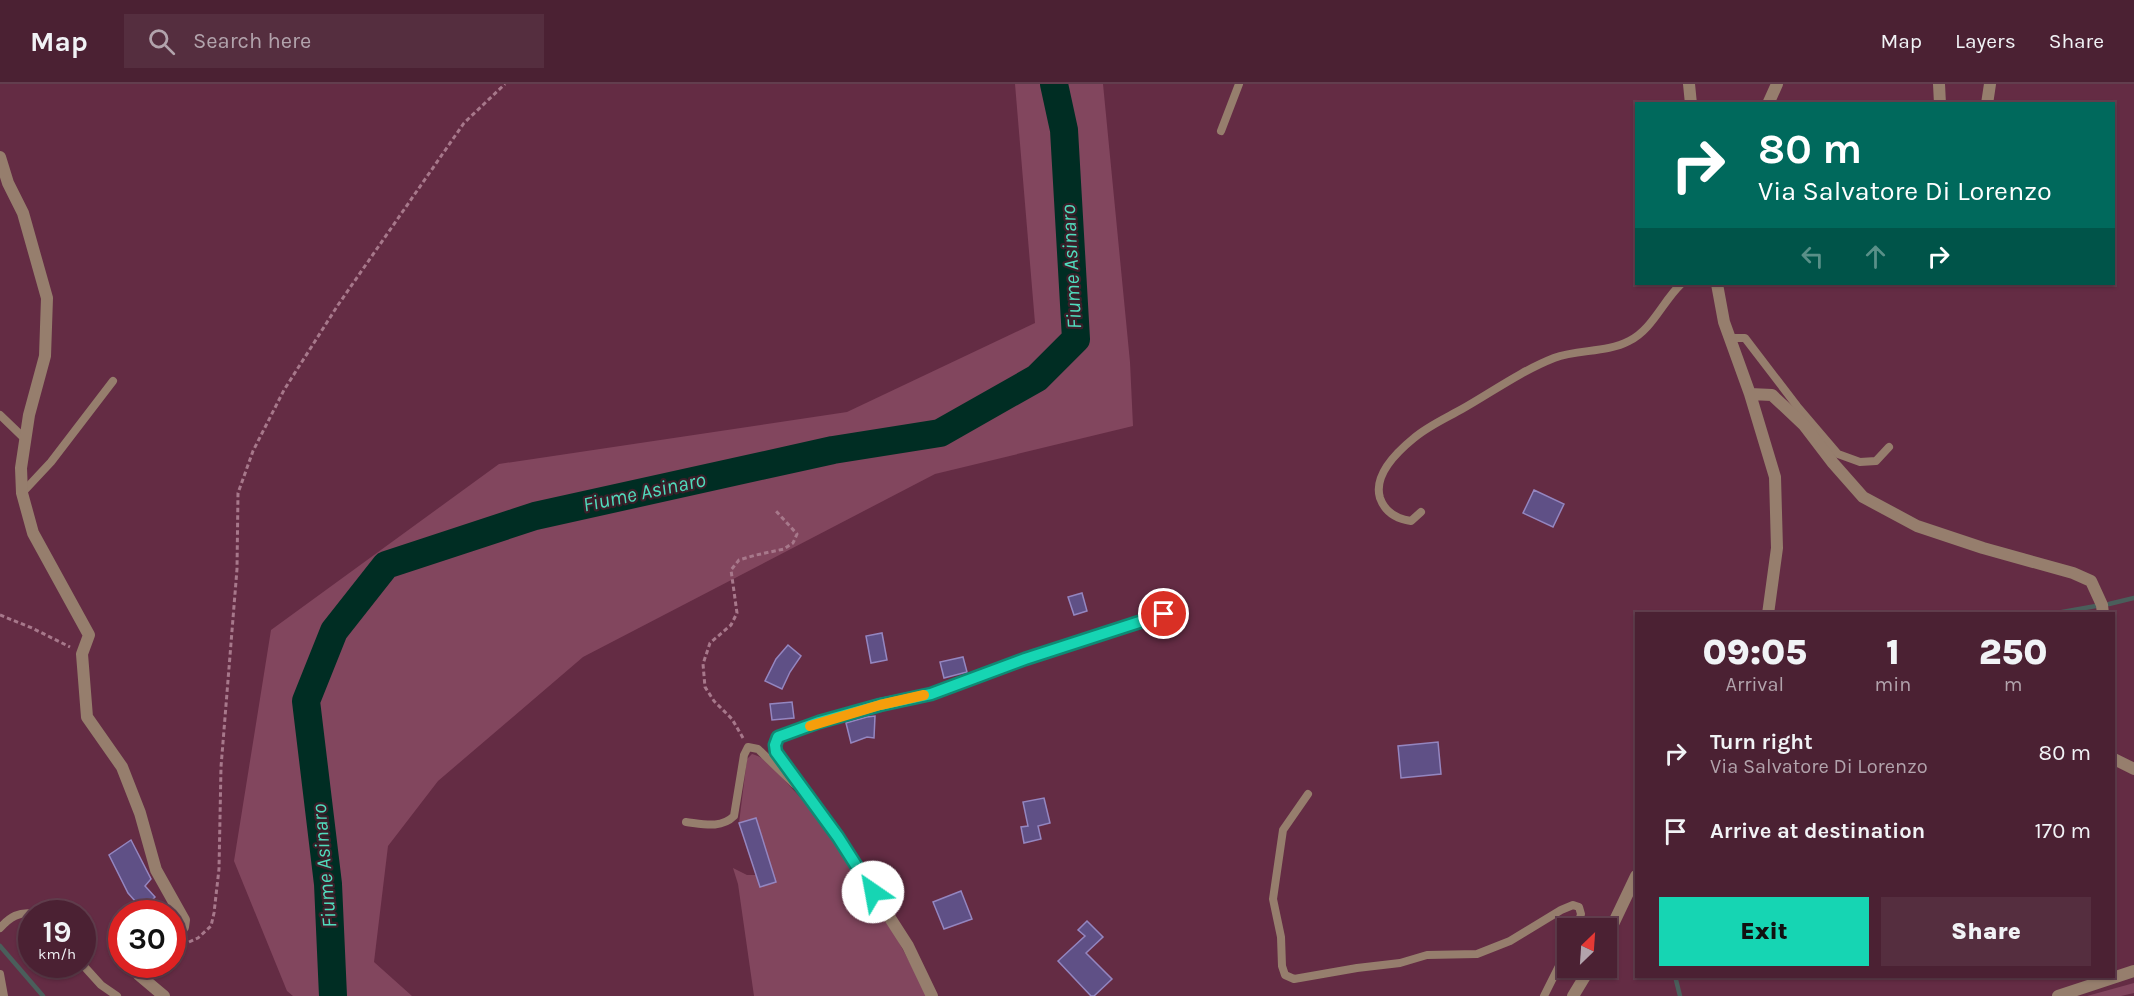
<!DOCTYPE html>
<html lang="en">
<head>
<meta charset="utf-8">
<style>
  :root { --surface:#4b2133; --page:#552e3f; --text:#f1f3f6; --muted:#b2a3ac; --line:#623e4e; --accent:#16d5b3 }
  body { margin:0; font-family:Karla,sans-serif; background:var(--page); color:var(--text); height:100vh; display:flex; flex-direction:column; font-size:22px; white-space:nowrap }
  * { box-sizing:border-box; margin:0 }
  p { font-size:20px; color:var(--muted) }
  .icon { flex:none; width:33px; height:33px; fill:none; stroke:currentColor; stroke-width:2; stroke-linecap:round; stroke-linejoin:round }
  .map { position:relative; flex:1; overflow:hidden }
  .side { position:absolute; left:1635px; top:528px; width:480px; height:366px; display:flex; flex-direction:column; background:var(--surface); border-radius:0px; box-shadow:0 2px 4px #0004,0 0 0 2px var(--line) }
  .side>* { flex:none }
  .guide { position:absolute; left:1635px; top:18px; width:480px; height:183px; border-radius:0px; box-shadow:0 2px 4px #0004,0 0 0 2px var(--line); background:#00695c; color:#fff; overflow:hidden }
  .needle { width:39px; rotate:25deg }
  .fabs { position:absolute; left:1557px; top:834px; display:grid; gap:12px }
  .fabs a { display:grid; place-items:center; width:60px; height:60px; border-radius:0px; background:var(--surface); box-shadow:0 2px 4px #0004,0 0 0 2px var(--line); font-size:30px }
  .speed { position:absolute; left:18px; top:816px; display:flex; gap:12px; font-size:30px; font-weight:700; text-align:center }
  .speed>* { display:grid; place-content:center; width:78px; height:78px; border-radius:50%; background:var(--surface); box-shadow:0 2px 4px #0004,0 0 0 2px var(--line); line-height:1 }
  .speed small { font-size:15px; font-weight:400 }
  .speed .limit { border:9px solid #d22; background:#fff; color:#111 }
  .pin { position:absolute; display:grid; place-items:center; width:51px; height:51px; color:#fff; margin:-26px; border:3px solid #fff; border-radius:50%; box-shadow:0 2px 6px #0007 }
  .me { position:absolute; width:66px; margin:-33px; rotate:327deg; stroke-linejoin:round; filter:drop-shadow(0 0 4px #0008) }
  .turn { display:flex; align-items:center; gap:21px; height:126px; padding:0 24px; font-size:27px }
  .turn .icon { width:78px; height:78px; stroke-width:2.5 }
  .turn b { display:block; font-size:42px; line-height:51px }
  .lanes { display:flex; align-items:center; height:57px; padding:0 24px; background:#0003; justify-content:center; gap:30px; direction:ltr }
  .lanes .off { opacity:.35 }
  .eta { display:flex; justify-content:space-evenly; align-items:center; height:102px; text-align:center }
  .eta b { font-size:36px; font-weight:800; line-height:42px }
  .button { display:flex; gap:12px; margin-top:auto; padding:12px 24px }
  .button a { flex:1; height:69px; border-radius:0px; background:var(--accent); color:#111; font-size:24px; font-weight:800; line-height:69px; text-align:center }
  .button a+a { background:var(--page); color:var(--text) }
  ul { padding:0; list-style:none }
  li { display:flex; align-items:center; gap:18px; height:78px; padding:0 24px }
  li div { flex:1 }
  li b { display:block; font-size:22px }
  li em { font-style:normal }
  header { display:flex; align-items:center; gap:36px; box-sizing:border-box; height:84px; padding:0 30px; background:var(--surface); border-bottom:2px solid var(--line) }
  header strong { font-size:28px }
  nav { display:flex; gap:33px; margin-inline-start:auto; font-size:21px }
  .search { width:420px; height:54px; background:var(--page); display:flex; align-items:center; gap:15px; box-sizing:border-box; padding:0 21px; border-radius:0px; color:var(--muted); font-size:22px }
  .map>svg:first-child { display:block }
  .green { fill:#82465e }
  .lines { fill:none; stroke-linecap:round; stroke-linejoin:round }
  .stream { stroke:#4a5e5b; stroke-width:4.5 }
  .river { stroke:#002d23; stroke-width:28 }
  .building { fill:#5f5086; stroke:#9486c0; stroke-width:1.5 }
  .path { stroke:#a7788b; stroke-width:3; stroke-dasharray:4.5 3; stroke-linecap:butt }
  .service { stroke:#967e6d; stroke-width:8 }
  .minor { stroke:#967e6d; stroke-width:12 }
  .tertiary { stroke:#967e6d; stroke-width:12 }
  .route-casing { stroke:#0e8a74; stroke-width:15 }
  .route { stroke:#16d5b3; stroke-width:10 }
  .slow { stroke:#f59e0b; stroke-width:10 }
  .labels { text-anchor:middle; stroke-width:4.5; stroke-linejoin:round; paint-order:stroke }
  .water-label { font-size:21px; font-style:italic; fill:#50dcbd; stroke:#391f29 }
</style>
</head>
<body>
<header>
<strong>Map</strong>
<div class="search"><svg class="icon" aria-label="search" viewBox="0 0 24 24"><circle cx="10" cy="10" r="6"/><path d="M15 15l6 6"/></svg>Search here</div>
<nav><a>Map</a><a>Layers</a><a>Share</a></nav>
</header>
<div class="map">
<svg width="2134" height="912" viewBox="0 0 2134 912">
  <rect width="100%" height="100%" fill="#642c44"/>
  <path class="green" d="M1015 0H1103L1130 278 1133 342 935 390 583 573 438 697 388 762 374 878 412 912H293L287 907 234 777 271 546 499 380 847 328 1035 239Z
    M752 670C766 673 777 688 787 699 846 761 889 836 927 912H754L738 800 733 784 747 791H756L760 803 776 798 756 734 739 739 747 675Z
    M2134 899V909L2121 912H2087Z"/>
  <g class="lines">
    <path class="stream" d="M2109 520 2134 514
      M2051 530 2096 522
      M0 862 43 912
      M1675 892 1680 912"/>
    <path class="river" d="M333 912 328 800 306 617 334 547 386 481 535 432 833 366 940 349 1037 294 1076 255 1064 46 1054 0"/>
  </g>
  <path class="building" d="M1534 406 1564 420 1553 443 1523 429Z
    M1082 509 1087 527 1074 531 1068 513Z
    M882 549 887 576 871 579 866 552Z
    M788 561 801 572 790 588 782 605 765 597 776 575Z
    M963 573 967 588 944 594 940 578Z
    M792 618 794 634 772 636 770 620Z
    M875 632 874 654 867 653 851 659 846 639 867 633Z
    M1438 658 1441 690 1401 694 1398 662Z
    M1044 714 1050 739 1038 742 1041 755 1024 759 1021 743 1028 742 1023 718Z
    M756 734 776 798 760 803 739 739Z
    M131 756 151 795 145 802 155 813 143 826 128 809 109 771Z
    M961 807 972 835 944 845 933 818Z
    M1087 837 1103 853 1086 869 1112 895 1094 912H1091L1058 877 1085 852 1078 846Z"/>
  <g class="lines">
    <path class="path" d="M0 531 32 544 70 563
      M743 654 732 635 714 617 705 603 703 580 710 559 731 541 737 529 731 486 739 476 756 471 784 465 793 459 797 450 776 427
      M189 858 198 854 211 842 214 829 219 785 221 683 237 485 238 409 253 367 284 306 338 221 464 39 505 0"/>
    <path class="service" d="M1221 47 1239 0
      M1729 254H1745L1797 322 1838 370 1860 378 1876 377 1889 363
      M0 331 25 355
      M22 409 51 378 113 297
      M1421 428 1411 437C1397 435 1385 428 1380 414 1373 391 1398 367 1414 354 1428 342 1446 334 1462 325 1492 308 1521 287 1554 274 1578 265 1606 269 1629 257 1652 246 1663 217 1681 200
      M1308 710 1283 746 1273 815 1281 853 1282 882 1285 891 1294 895 1357 884 1400 879 1427 871 1477 870 1510 857 1561 826 1573 821 1579 823 1581 830 1577 844
      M686 738C703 740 721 745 734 732L744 671 748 663 758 665 794 700
      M0 844C10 833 19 827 35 830
      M82 880 101 901 117 912
      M0 890 4 912
      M1544 912 1568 864"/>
    <path class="minor" d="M1689 0 1691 20
      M1939 0 1940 20
      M1768 20 1777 0
      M1987 20 1990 0
      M0 73 8 99 23 129 47 214 45 272 29 331 21 384 22 409 33 449 89 551 82 570 87 633 122 683 140 729 156 786 184 836 183 843 172 855
      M1717 200 1724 238 1750 310 1775 393 1777 464 1768 530
      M1750 310 1772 311 1804 341 1833 379 1863 413 1917 442 1983 464 2073 489 2091 497 2102 521 2103 530
      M2114 675 2134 685
      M1606 855 1636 792
      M136 880 139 891 164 912
      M932 912 908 862 838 753 776 667 775 661 778 653 819 638 880 620 931 610 1025 575 1164 530
      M1573 912 1590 884"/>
    <path class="tertiary" d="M2058 912 2134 887"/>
  </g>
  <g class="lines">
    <g class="route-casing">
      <path id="route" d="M873 808 838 753 776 668 775 661 778 653 819 638 880 621 931 610 1025 575 1164 530"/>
    </g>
    <use href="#route" class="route"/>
    <path class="slow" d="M810 642 880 621 924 611"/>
  </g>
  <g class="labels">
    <g class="water-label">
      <text transform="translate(1071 183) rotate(-93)" y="7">Fiume Asinaro</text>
      <text transform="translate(644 408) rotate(-12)" y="7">Fiume Asinaro</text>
      <text transform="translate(324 782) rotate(-95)" y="7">Fiume Asinaro</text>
    </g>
  </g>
</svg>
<div class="fabs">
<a><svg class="needle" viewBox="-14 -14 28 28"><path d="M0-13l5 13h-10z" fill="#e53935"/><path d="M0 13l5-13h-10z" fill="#b2a3ac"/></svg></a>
</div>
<div class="speed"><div>19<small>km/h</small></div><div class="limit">30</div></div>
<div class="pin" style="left:1164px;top:530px;background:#d93025"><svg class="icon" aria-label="arrive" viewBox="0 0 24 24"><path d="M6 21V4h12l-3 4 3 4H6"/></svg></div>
<svg class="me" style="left:873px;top:808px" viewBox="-20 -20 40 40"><circle r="19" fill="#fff"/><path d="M0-13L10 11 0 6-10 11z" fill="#16d5b3"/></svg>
<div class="guide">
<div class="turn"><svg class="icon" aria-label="right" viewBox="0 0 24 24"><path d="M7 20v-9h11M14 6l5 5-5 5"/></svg><div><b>80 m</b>Via Salvatore Di Lorenzo</div></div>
<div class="lanes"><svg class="icon off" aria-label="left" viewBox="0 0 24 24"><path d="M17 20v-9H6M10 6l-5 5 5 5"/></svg><svg class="icon off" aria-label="ahead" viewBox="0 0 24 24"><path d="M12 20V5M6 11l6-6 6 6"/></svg><svg class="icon" aria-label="right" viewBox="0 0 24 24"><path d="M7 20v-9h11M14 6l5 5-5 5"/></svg></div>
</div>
<section class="side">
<div class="eta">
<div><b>09:05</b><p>Arrival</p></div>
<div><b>1</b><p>min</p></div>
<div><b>250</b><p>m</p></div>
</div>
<ul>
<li><svg class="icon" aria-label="right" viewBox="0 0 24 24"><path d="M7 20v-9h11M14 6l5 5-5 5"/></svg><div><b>Turn right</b><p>Via Salvatore Di Lorenzo</p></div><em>80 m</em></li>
<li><svg class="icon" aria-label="arrive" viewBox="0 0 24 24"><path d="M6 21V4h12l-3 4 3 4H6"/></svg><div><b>Arrive at destination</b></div><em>170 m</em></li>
</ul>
<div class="button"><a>Exit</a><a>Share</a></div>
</section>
</div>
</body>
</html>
